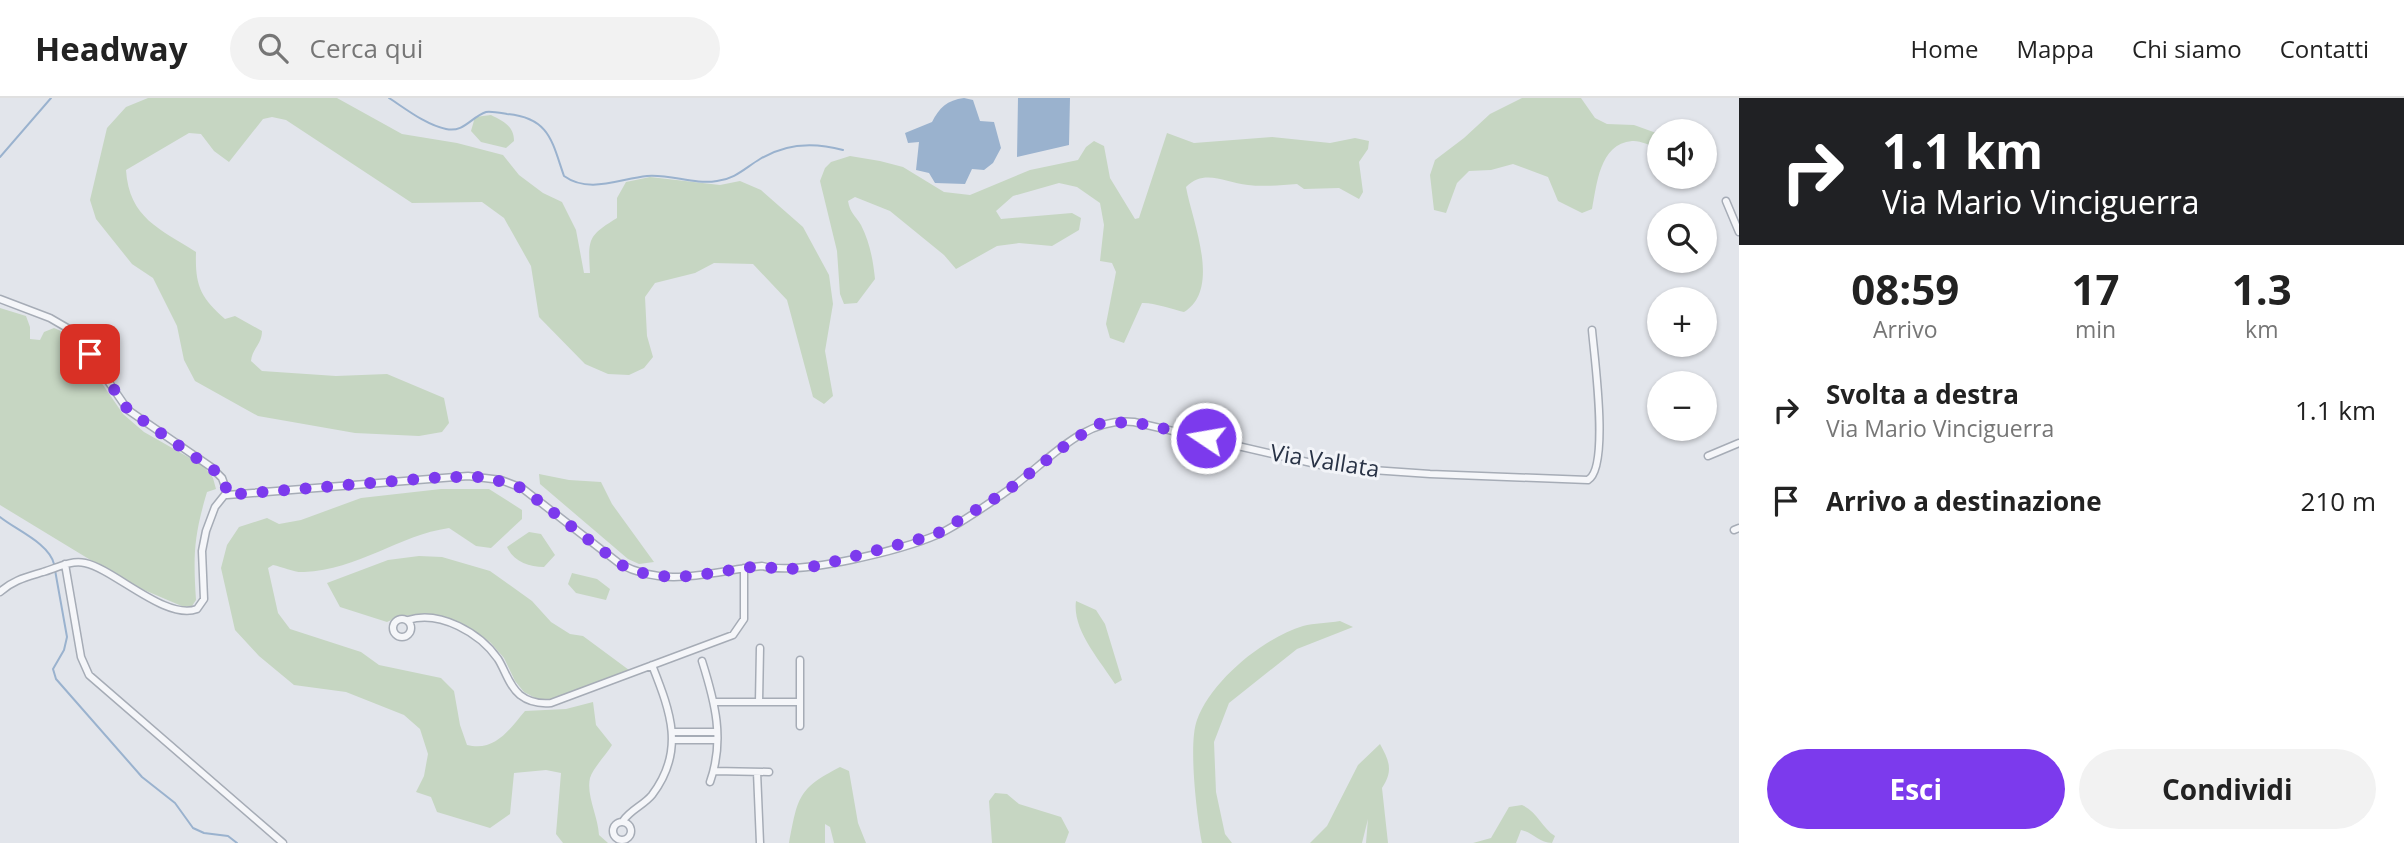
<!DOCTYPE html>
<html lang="it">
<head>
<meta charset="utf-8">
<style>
  :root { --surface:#fff; --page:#f2f2f2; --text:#222; --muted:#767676; --line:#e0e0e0; --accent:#7c3aed }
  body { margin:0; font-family:"Open Sans",sans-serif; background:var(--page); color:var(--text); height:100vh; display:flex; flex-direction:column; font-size:26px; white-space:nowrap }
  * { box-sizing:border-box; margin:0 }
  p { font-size:23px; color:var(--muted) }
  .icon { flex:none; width:38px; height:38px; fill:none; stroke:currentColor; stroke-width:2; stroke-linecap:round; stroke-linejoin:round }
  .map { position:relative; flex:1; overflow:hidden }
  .drawer { display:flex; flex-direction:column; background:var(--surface); width:665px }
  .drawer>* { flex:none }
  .hud { background:#202124; color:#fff; overflow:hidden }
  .fabs { position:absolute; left:1647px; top:21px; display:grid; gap:14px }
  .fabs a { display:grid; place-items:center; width:70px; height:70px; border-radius:50%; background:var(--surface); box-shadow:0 2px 5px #0004; font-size:35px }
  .pin { position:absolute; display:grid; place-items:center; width:60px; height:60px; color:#fff; margin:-30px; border-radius:14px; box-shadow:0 4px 10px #0006 }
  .me { position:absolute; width:77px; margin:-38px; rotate:282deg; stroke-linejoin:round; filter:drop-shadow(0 0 5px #0008) }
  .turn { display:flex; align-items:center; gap:24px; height:147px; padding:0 28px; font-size:32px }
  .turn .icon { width:91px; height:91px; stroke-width:2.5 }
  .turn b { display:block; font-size:49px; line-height:60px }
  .eta { display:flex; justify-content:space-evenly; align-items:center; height:119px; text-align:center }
  .eta b { font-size:42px; font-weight:700; line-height:49px }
  .primary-button { display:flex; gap:14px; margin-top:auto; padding:14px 28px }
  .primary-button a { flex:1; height:80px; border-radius:42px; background:var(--accent); color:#fff; font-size:28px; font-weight:700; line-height:80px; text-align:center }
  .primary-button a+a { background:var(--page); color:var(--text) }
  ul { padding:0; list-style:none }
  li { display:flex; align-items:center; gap:21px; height:91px; padding:0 28px }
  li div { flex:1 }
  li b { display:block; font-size:26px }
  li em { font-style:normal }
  header { display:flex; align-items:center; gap:42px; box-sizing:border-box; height:98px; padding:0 35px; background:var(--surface); border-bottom:2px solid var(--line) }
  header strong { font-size:33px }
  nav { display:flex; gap:38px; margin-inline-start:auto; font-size:24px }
  .search { width:490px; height:63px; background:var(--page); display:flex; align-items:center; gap:18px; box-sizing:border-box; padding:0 24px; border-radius:38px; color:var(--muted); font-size:26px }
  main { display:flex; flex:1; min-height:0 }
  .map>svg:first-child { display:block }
  .green { fill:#c6d6c2 }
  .water { fill:#9ab2ce }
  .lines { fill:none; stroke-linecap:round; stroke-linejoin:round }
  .stream { stroke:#9ab2ce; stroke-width:2 }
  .street-casing { stroke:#a6acb6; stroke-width:9 }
  .street { stroke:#f5f6f9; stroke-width:6 }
  .route { stroke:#7c3aed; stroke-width:12; stroke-dasharray:0 21.6 }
  .labels { text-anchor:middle; stroke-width:6; stroke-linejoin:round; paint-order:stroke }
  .street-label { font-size:23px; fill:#283245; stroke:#f2f4f8 }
</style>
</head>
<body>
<header>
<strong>Headway</strong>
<div class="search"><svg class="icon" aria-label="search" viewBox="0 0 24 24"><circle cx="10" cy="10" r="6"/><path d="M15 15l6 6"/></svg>Cerca qui</div>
<nav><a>Home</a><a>Mappa</a><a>Chi siamo</a><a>Contatti</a></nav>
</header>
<main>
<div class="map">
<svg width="1739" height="745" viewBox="0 0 1739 745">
  <rect width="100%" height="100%" fill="#e2e5eb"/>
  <path class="green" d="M148 0H337L402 36 457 45 503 57 519 77 543 95 562 104 576 132 584 175H590C588 140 588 138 617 120V100L626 84 650 79 720 87 740 83 761 92 803 129 829 177 833 206 825 253 833 298 824 306 813 299 787 202 753 166 714 165 695 175 655 185 645 199 647 238 653 259 644 270 629 277 608 276 585 266 539 219 531 168 504 120 482 104 412 105 286 22 272 19 263 21 229 64 214 53 201 36 189 35 126 72C129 120 160 131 196 154 195 187 200 199 225 221L235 218 262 233C262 246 252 251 251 263L262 273 336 278 387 276 444 300 449 325 442 334 419 338 355 335 258 318 195 283 184 262 177 228 153 180 132 166 96 121 90 102 107 30 126 9Z
    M1522 0H1581L1595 20 1607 26 1634 27 1659 36V50C1651 48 1639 42 1632 43 1599 46 1597 87 1592 111L1582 115 1558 103 1548 79 1513 66 1491 72 1469 73 1457 85 1446 115 1434 112 1430 77 1435 62 1464 40 1490 16Z
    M491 17C503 23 514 28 514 43L506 50 481 44 471 33 475 19Z
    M1167 35 1194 45 1272 39 1330 45 1355 40 1369 43 1368 51 1359 64 1363 94 1359 101 1339 90 1304 91 1297 86C1281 87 1264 89 1248 87 1225 85 1205 70 1186 89 1192 123 1222 191 1184 214 1173 211 1151 204 1142 205L1124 245 1110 240 1106 226 1116 174 1112 165 1100 163 1104 127 1100 105 1077 89 1059 85 1013 98 996 113 1001 121 1072 115 1081 120 1079 132 1052 148 1019 145 997 148 956 171 944 157 890 113 855 99 848 103C850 115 855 117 861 127 870 145 873 162 875 181L857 205 844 206 840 196 837 153 820 83 825 70 831 64 850 58 880 63 903 69 944 94 970 97 1030 72 1078 62 1086 49 1094 43 1104 48 1110 80 1135 121 1139 120Z
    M0 210 26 218 30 229V241L40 242 44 234 54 230 68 236 123 316 144 334 204 368 213 380 216 391 207 394C194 438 193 456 196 502L192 508 184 509 130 486 0 407Z
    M539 376 569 382 601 384 612 406 654 464 639 466 628 461 540 386Z
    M441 391H489L522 412V421L491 450 476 448 449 430C399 437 358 472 304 474 295 475 283 469 273 467L268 470 278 515 290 531 361 554 379 567 441 580 454 593 460 627 467 647C495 654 509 632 525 613L566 611 593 604 596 627 612 647C606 657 593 670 590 680 586 697 598 718 599 737L608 745H563L556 736 561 675 546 672 514 675 510 716 490 730 437 714 431 699 416 694 424 678 428 656 420 631 404 617 346 594 294 587 259 558 235 532 221 470 227 447 239 429 267 420 279 426 301 422 361 400Z
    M529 434 541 436 555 457 544 469C529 469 514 464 507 449Z
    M419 458 442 459 490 473 532 503 551 524 570 536 583 538 629 572 548 602 537 601 524 594 515 583 504 560 490 544 461 525 430 516 400 518 387 524 340 509 327 485 388 462Z
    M572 475 597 481 610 491 606 502 576 495 568 486Z
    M1076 503 1096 512 1105 526 1122 582 1115 586C1100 562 1072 532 1076 503Z
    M1340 523 1353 529 1297 551 1229 605 1214 644 1216 694 1225 736 1232 745H1202C1197 720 1188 645 1197 622 1211 583 1263 540 1303 528 1314 525 1328 525 1340 523Z
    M1380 646C1390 664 1393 673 1382 690L1388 745H1366L1368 721 1362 745H1310L1327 728 1358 667Z
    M840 669 849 673 858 725 866 745H834L830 729 825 726V745H789C798 700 797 691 840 669Z
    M995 695 1007 696 1019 706 1061 719 1069 734 1065 745H992L989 703Z
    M1522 707C1537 713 1542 730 1555 738L1552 745C1539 745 1534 735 1521 732L1516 745H1473L1491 740 1509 709Z"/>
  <path class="water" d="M964 0 973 2 980 23 994 24 1001 50 993 65 984 72 972 71 965 86 935 85 929 75 916 72 919 44 908 45 905 35 932 24C939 10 947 2 964 0Z
    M1018 0H1070L1069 47 1017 59Z"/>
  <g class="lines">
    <path class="stream" d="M389 0C406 11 426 27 446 31 464 35 471 19 486 14 491 13 501 15 507 16 550 20 552 44 564 78 589 96 619 81 647 78 671 76 694 87 717 83 735 81 745 70 760 61 786 45 814 44 843 52
      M0 59 51 0
      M0 419C16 432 49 445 54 466
      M55 472 67 539 64 552 53 571 56 581 142 679 175 705 193 730 204 735 228 738 237 745"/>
    <g class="street-casing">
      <path id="street" d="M1726 103 1739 134
        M0 201 50 220 69 231 79 241 128 312 211 369 222 380 227 394 215 409 206 433 202 453 204 501 197 511C166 523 114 471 85 465 70 462 57 470 43 474 27 479 13 482 0 494
        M1708 358 1739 345
        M227 397 468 378 501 382 522 390 620 466C667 491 712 473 762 468 800 478 903 452 939 436 962 425 985 408 1007 393 1046 366 1082 318 1134 324L1329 369 1430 376 1588 382C1610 370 1594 257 1592 232
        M1734 432 1739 430
        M65 466 81 559 89 577 283 745
        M393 530a9 9 0 1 1 18 0a9 9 0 1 1-18 0Z
        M408 522C440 512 480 535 498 561 505 572 509 588 520 597 529 604 540 606 551 605L733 537 744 521V470
        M800 562V628
        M702 563C715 604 725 642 710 684
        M714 604H800
        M759 604 760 550
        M673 634H717
        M672 642H717
        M714 673 769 674
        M757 674 760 745
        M623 723C630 712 644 707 652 697 686 652 670 613 652 567
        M613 733a9 9 0 1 1 18 0a9 9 0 1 1-18 0Z"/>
    </g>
    <use href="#street" class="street"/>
  </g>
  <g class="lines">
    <path class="route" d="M90 256 128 312 215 373 225 384 227 397 443 379H486L522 390 620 466C668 491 712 472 762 468L782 472 817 468 935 437 1007 393 1071 343 1101 325 1134 324 1206 340"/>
  </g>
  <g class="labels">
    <g class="street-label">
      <text transform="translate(1325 363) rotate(9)" y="8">Via Vallata</text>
    </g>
  </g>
</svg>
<div class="fabs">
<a><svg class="icon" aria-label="sound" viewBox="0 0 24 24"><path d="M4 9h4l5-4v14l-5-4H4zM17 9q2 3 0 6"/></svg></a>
<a><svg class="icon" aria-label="search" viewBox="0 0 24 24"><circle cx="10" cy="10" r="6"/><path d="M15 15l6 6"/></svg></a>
<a>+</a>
<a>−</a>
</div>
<div class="pin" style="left:90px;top:256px;background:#d93025"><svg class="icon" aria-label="arrive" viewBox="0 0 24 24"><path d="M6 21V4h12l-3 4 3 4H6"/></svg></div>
<svg class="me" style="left:1206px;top:340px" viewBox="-20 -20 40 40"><circle r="17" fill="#7c3aed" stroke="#fff" stroke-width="3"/><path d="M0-11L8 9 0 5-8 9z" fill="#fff"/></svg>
</div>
<section class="drawer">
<div class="hud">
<div class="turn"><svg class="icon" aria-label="right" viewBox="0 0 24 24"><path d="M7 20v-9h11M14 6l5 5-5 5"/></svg><div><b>1.1 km</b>Via Mario Vinciguerra</div></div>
</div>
<div class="eta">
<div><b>08:59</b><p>Arrivo</p></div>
<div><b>17</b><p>min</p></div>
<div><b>1.3</b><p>km</p></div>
</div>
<ul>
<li><svg class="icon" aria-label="right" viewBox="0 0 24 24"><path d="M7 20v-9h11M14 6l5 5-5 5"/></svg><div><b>Svolta a destra</b><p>Via Mario Vinciguerra</p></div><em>1.1 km</em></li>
<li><svg class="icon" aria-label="arrive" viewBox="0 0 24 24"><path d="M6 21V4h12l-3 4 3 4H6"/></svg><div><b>Arrivo a destinazione</b></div><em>210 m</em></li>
</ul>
<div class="primary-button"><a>Esci</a><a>Condividi</a></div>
</section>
</main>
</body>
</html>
